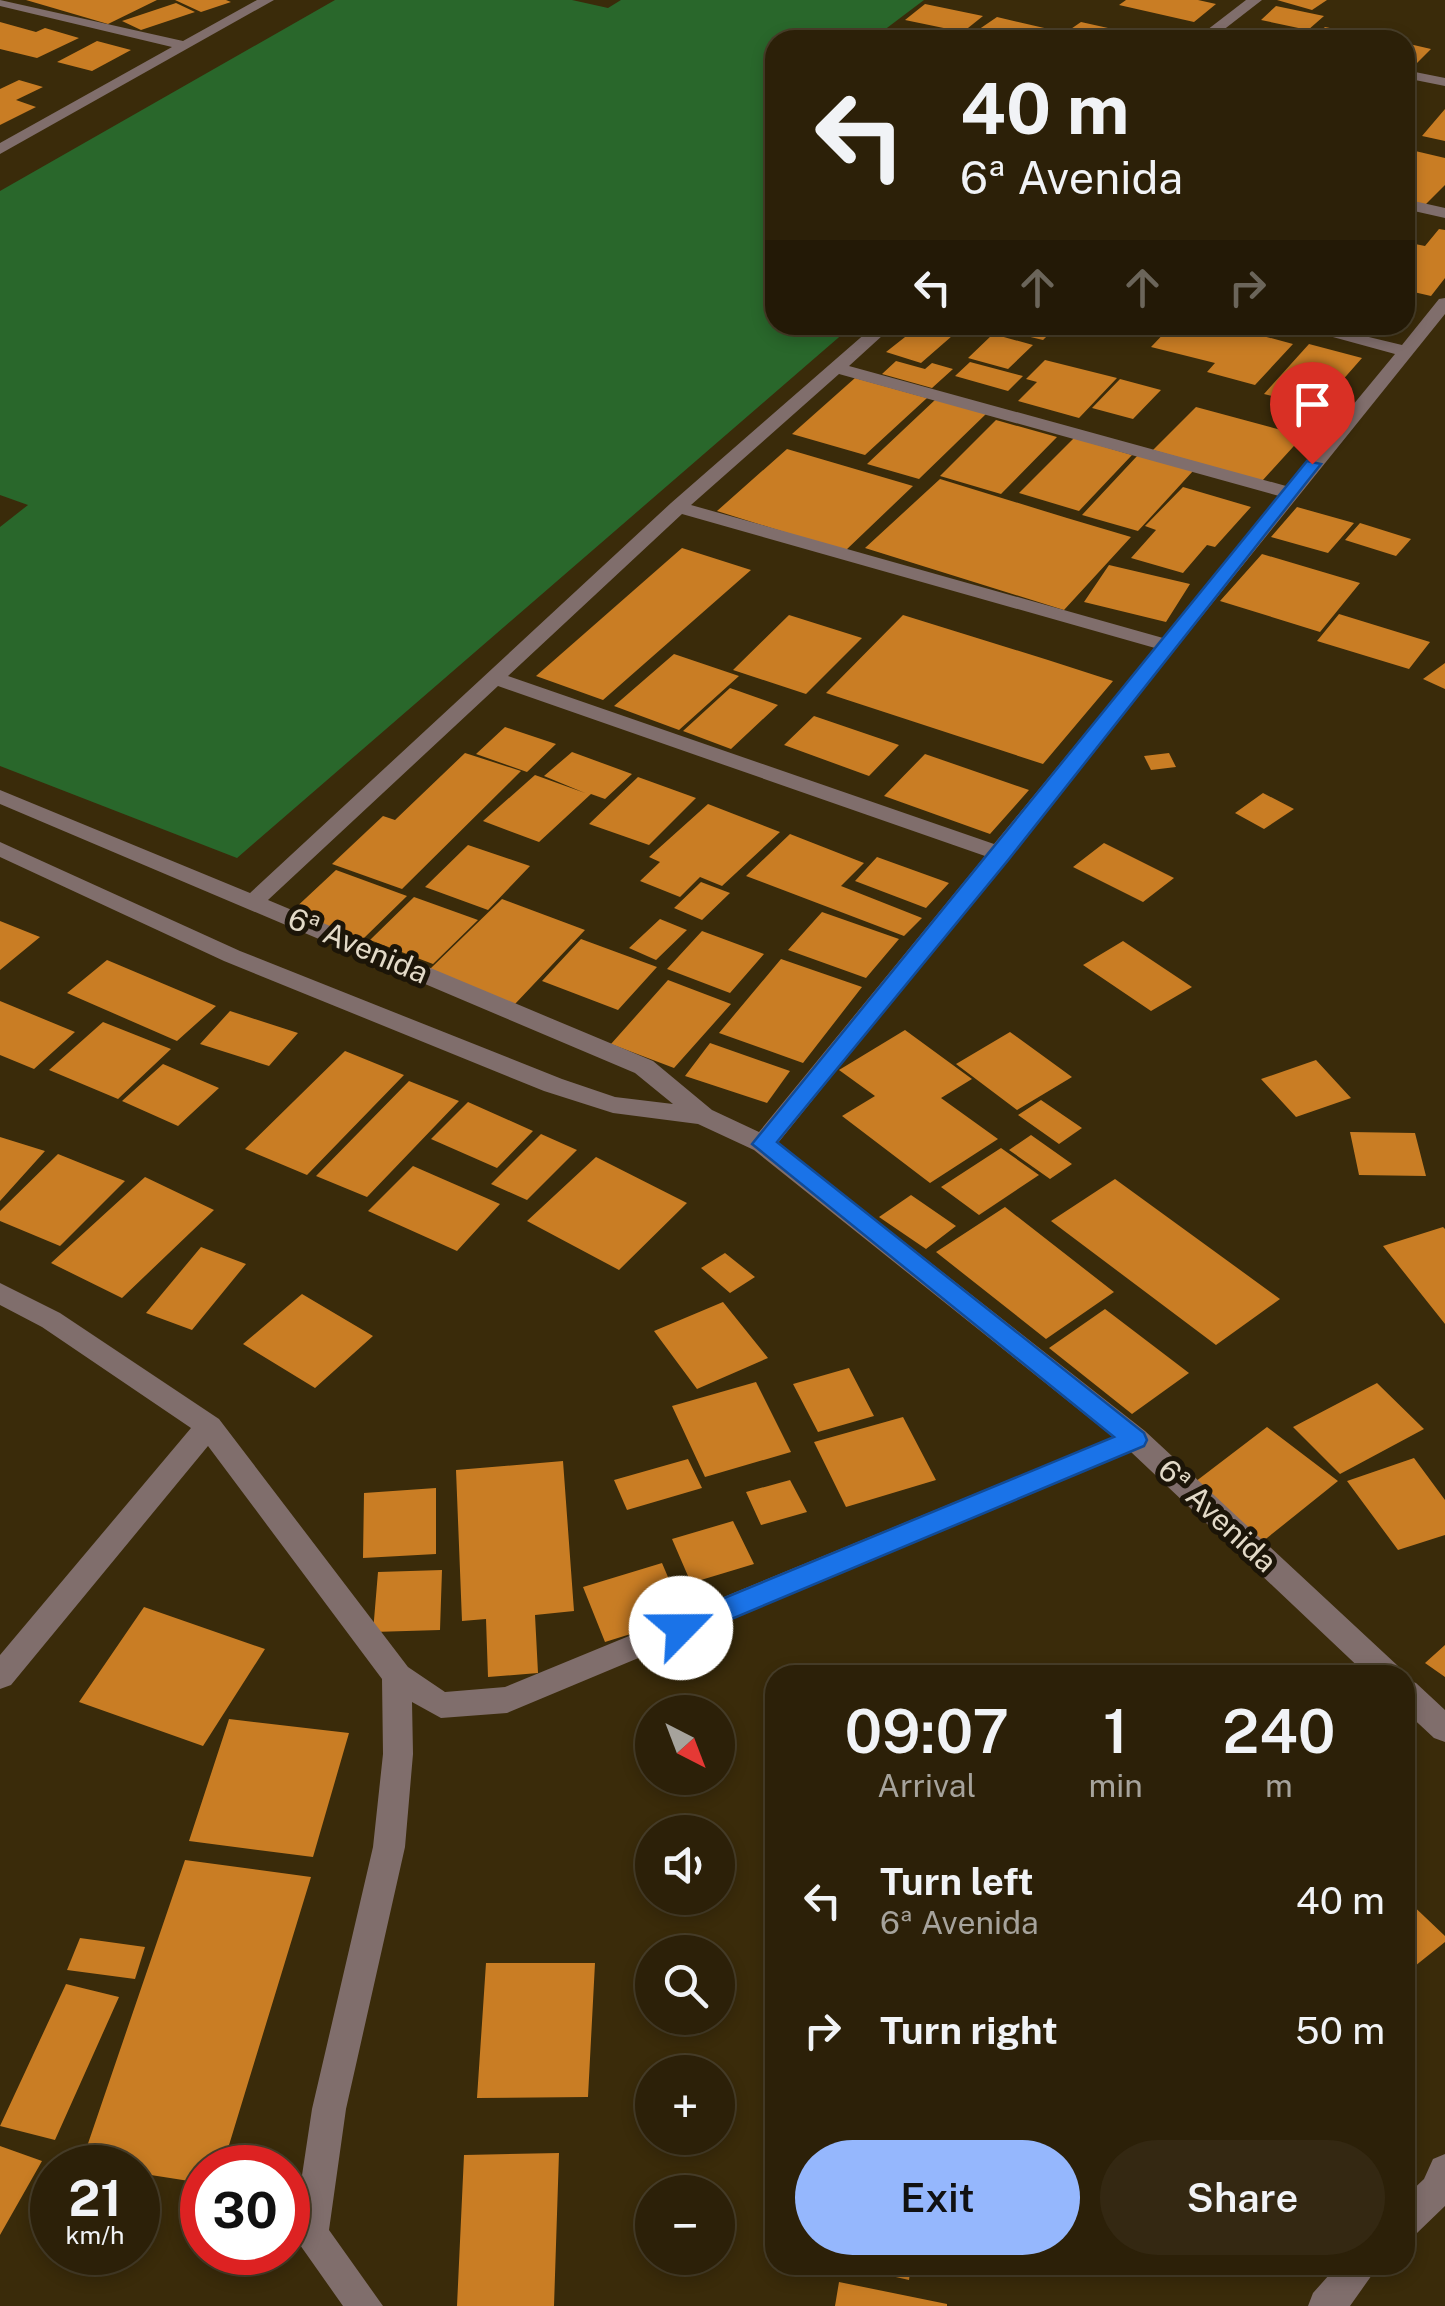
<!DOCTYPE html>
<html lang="en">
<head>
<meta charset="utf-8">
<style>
  :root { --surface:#2c2008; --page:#342812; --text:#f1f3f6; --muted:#a6a39c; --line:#483e29; --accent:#95b7fd }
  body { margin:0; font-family:"Public Sans",sans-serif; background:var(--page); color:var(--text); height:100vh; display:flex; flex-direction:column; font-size:38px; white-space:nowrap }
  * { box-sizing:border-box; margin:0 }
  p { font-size:32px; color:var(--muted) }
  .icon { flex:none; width:55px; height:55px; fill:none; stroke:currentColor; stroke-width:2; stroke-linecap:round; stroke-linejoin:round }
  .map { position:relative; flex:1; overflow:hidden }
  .panel { position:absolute; left:765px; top:1665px; width:650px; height:610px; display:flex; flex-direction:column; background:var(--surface); border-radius:30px; box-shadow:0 5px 15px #0003,0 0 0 2px var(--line) }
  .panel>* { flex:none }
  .top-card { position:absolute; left:765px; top:30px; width:650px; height:305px; border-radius:30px; box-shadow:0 5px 15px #0003,0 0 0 2px var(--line); background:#2c2008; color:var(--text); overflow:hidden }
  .needle { width:65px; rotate:138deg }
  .buttons { position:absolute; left:635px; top:1695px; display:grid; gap:20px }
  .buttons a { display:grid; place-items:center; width:100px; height:100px; border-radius:50%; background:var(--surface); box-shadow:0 5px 15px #0003,0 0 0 2px var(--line); font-size:50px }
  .speed { position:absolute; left:30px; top:2145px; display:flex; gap:20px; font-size:50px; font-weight:700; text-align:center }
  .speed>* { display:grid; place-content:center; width:130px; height:130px; border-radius:50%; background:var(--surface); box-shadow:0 5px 15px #0003,0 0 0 2px var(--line); line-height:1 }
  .speed small { font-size:25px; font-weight:400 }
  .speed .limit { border:15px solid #d22; background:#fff; color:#111 }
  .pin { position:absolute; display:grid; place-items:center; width:85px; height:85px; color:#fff; margin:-102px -42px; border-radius:50% 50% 50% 0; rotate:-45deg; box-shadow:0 0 10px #0007 }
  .pin .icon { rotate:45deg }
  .me { position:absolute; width:110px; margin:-55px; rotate:67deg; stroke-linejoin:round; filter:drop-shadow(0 0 8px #0008) }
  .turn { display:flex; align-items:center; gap:35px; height:210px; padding:0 30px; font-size:45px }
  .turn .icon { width:130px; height:130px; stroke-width:2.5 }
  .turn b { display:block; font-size:70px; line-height:85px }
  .lanes { display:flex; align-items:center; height:95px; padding:0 30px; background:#0003; justify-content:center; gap:50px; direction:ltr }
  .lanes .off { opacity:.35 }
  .eta { display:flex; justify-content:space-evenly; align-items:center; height:170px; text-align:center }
  .eta b { font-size:60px; font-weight:600; line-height:70px }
  .button { display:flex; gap:20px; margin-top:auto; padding:20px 30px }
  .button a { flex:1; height:115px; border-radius:60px; background:var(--accent); color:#111; font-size:40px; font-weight:600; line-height:115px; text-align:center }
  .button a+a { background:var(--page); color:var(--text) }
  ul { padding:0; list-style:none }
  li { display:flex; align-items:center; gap:30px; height:130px; padding:0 30px }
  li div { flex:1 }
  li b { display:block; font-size:38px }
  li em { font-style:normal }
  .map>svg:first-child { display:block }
  .green { fill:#29672b }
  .building { fill:#c97d24 }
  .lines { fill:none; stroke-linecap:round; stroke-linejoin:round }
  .minor { fill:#806e6c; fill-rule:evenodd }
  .route { fill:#1a73e8; stroke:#114b97; stroke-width:2.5 }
  .labels { text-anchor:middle; stroke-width:10; stroke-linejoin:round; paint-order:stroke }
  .street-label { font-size:30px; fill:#e3dac8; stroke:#1c1508 }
</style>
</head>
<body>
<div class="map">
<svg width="1445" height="2306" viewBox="0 0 1445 2306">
  <rect width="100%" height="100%" fill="#3a2b0a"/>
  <path class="green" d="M335 0H572L608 8 621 0H924L871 40H775V325H853L237 858 0 766V527L28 505 0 495V191Z"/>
  <path class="building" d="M26 0H157L108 24Z
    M175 0H226L231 2 201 12Z
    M1126 0H1198L1216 4 1194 22 1119 5Z
    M1277 0H1327L1312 10Z
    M176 3 195 12 141 30 122 21Z
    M925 4 983 16 963 32 905 20Z
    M1276 6 1324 16 1308 30 1261 20Z
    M997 17 1053 30 1039 40H1010L975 32Z
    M0 22 36 32 45 28 79 38 37 58 0 49Z
    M1081 22 1126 32 1116 40 1065 33Z
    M1325 27 1378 38V40H1311Z
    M97 41 131 50 92 71 57 62Z
    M1405 43 1431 49 1412 68 1405 67Z
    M19 80 43 87 16 100 36 107 0 125V89Z
    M1445 109V141L1422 136Z
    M1411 150 1445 158V185L1425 205 1405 200V157Z
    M1439 229 1445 230V278L1431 296 1405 290V270L1413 261 1405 259V242L1425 246Z
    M1010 325H1058L1043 340 1005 331Z
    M1182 325H1222L1293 344 1255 385 1207 372 1215 363 1151 347 1170 327 1199 331Z
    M919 326 952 336 921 363 886 352Z
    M993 334 1033 345 1008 369 968 358Z
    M1309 344 1362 358 1318 408 1264 394Z
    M1045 360 1117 378 1079 418 1018 401 1037 382 1026 379Z
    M896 361 925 369 932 363 953 369 932 388 882 374Z
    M970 362 1023 376 1008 391 955 376Z
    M855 378 927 398 865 455 792 434Z
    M1120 379 1161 390 1133 419 1092 408Z
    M936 399 987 413 919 479 867 464Z
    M1196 407 1303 436 1262 481 1153 450Z
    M996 420 1057 437 1001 494 940 476Z
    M1074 438 1132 455 1079 511 1019 493Z
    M787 449 913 486 845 551 717 511Z
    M1138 455 1193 471 1138 531 1082 515Z
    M940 479 1067 518 1131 537 1064 610 865 548Z
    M1183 487 1251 507 1215 547 1207 545 1183 573 1131 558 1156 530 1145 526Z
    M1297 507 1354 523 1328 553 1271 537Z
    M1360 523 1411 539 1396 556 1345 540Z
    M682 548 751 570 603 700 536 676Z
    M1262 554 1360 583 1320 632 1220 601Z
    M1109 565 1190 584 1166 622 1084 602Z
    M1339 614 1430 642 1409 669 1317 641Z
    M789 615 862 638 806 694 733 670Z
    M903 615 1048 660 1113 681 1043 764 826 693Z
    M674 654 739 676 679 730 614 706Z
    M1445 663V689L1423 679Z
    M730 688 778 705 731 749 683 731Z
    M814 716 899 745 869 776 784 745Z
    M505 727 556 744 527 772 476 754Z
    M572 752 632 774 605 799 591 794 539 842 483 821 535 775 585 793 544 776Z
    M465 753 521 771 402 889 332 864 383 816 395 820Z
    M1169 753 1176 767 1151 770 1144 756Z
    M925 754 1029 790 990 834 884 796Z
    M638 777 696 798 649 845 589 824Z
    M1263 793 1294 809 1264 829 1235 813Z
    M708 804 780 832 722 886 700 877 680 897 640 881 660 862 649 857Z
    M790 834 864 863 841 886 922 918 904 936 746 876Z
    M1104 843 1174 878 1143 902 1073 867Z
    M468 845 530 866 488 910 425 887Z
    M877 857 949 883 926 908 855 881Z
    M336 870 407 896 363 939 291 912Z
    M701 882 730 893 702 920 674 908Z
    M414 897 478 920 433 964 370 940Z
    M502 899 585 930 515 1004 429 970Z
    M822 912 899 939 866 978 788 950Z
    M660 919 687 930 656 960 629 948Z
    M0 921 40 937 0 970Z
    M702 931 764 954 730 993 667 969Z
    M581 939 657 967 618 1010 542 981Z
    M1123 941 1192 987 1151 1011 1083 965Z
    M781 959 862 987 803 1063 719 1033Z
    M107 960 216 1006 177 1041 67 993Z
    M668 980 731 1004 674 1068 611 1044Z
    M0 1001 75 1032 34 1069 0 1055Z
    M230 1011 298 1033 269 1066 200 1044Z
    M103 1022 171 1049 118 1099 49 1070Z
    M905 1030 972 1079 941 1098 998 1139 930 1183 842 1116 875 1096 839 1070Z
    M1010 1032 1072 1077 1017 1110 956 1064Z
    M710 1043 790 1071 767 1103 685 1076Z
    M345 1051 404 1075 307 1175 245 1149Z
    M1316 1060 1351 1098 1296 1117 1261 1079Z
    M163 1064 219 1088 178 1126 122 1101Z
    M409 1081 459 1101 367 1197 316 1176Z
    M1041 1100 1082 1128 1059 1144 1018 1115Z
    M468 1102 533 1131 497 1168 431 1139Z
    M1350 1132 1415 1133 1426 1176 1359 1175Z
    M541 1134 577 1150 527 1200 491 1184Z
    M1031 1135 1072 1164 1050 1179 1009 1150Z
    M0 1137 45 1151 0 1201Z
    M1001 1148 1039 1175 979 1215 941 1187Z
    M58 1154 125 1181 60 1246 0 1221V1211Z
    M596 1157 687 1203 619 1270 527 1221Z
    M413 1166 500 1204 457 1251 368 1211Z
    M145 1177 214 1210 122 1298 51 1263Z
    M1115 1179 1280 1299 1216 1345 1051 1221Z
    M911 1195 956 1226 926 1249 879 1217Z
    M1005 1207 1114 1292 1046 1339 936 1252Z
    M1443 1227 1445 1229V1324L1383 1246Z
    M201 1247 246 1264 192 1330 146 1313Z
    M725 1253 755 1277 730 1293 701 1268Z
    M302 1294 373 1336 315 1388 243 1344Z
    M723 1302 768 1358 697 1389 654 1331Z
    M1105 1309 1189 1373 1132 1414 1049 1348Z
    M849 1368 874 1416 818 1432 793 1384Z
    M756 1382 791 1452 705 1477 672 1406Z
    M1377 1383 1424 1429 1340 1474 1293 1427Z
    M903 1417 936 1480 846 1507 814 1442Z
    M1267 1427 1338 1481 1262 1542 1191 1485Z
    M1414 1458 1445 1500V1535L1398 1550 1347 1481Z
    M688 1459 702 1488 627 1510 614 1480Z
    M563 1461 574 1611 535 1615 538 1673 488 1677 486 1619 462 1621 456 1470Z
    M790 1480 807 1512 761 1525 746 1492Z
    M436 1488V1554L363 1558 364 1493Z
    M733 1521 754 1564 691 1583 672 1539Z
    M662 1563 685 1617 605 1642 583 1587Z
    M442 1570 440 1630 373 1632 378 1572Z
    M144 1607 265 1649 203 1746 79 1702Z
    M1445 1645V1677L1425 1663Z
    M229 1719 349 1733 313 1857 189 1841Z
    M185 1860 311 1877 222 2168H202V2183L138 2173V2168L81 2164Z
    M1405 1898 1445 1936V1942L1405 1974Z
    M80 1938 145 1947 135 1979 67 1970Z
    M486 1963H595L588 2097 477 2098Z
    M66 1984 119 1997 55 2140 0 2126Z
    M0 2146 42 2161 0 2235Z
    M559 2153 554 2306H457L464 2155Z
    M843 2265H911L909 2280Z
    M839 2282 947 2304V2306H835Z"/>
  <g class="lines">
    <path class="minor" d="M0 0 183 41 257 0H274L0 154V143L172 47 0 6Z
      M1246 0H1262L1222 31 1249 40H1194Z
      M1405 70 1445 78V86L1405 78Z
      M1405 199 1445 208V218L1405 209Z
      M1445 298V314L778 1143 1145 1431 1398 1666 1402 1675H1367L1131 1452 507 1713 441 1718 412 1702 413 1754 405 1847 346 2109 329 2230 383 2306H343L293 2235 312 2109 373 1847 383 1754 382 1679 208 1446 11 1685 0 1689V1655L191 1428 42 1327 0 1305V1283L60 1313 219 1419 408 1667 445 1692 505 1687 1113 1437 754 1150 698 1124 613 1113 544 1091 224 961 0 857V842L240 951 562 1079 615 1097 673 1104 635 1073 0 804V790L250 893 671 503 875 325H894L849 366 1286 486 1395 354 1289 325H1319L1402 345 1439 299ZM839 374 1279 496 1163 638 691 505ZM682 514 1155 648 994 844 508 676ZM498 686 985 856 759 1132 712 1110 653 1061 268 900Z
      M1405 1679 1416 1683 1445 1710V1742L1434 1738 1405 1711Z
      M1445 2154V2206L1417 2233 1405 2238V2197L1424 2179 1433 2159Z
      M1338 2265H1379L1350 2306H1308L1313 2293Z"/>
  </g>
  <path class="route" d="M1307 461 1321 464 1009 859 777 1142 1144 1433 1147 1440 1144 1446 691 1636H671L668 1628 671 1620 1114 1437 752 1144Z"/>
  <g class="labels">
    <g class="street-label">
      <text transform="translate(358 946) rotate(23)" y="10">6ª Avenida</text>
      <text transform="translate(1217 1516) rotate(43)" y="10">6ª Avenida</text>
    </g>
  </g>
</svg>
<div class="buttons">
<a><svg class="needle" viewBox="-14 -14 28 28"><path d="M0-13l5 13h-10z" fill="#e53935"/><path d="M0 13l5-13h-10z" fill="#a6a39c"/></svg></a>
<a><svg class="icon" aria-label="sound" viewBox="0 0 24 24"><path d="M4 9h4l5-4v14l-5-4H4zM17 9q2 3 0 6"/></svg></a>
<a><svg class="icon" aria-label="search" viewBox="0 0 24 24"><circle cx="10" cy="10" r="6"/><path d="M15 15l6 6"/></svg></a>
<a>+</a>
<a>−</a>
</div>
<div class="speed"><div>21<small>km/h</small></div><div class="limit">30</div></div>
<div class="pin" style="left:1312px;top:464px;background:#d93025"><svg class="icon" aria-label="arrive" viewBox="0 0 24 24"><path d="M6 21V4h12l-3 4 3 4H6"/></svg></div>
<svg class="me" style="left:681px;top:1628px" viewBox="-20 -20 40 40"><circle r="19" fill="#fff"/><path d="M0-13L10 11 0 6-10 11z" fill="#1a73e8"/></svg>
<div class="top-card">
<div class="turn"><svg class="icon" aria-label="left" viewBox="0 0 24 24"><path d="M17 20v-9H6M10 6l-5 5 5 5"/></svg><div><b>40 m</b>6ª Avenida</div></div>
<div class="lanes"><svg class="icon" aria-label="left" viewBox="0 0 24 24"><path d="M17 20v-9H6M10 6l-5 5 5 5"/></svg><svg class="icon off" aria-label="ahead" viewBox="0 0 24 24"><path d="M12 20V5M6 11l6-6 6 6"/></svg><svg class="icon off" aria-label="ahead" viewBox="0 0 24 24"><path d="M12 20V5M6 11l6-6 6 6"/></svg><svg class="icon off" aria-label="right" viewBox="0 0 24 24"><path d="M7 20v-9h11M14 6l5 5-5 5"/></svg></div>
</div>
<section class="panel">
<div class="eta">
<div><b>09:07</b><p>Arrival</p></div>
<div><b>1</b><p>min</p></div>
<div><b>240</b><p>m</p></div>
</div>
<ul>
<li><svg class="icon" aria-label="left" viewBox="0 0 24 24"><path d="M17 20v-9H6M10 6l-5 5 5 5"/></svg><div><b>Turn left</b><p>6ª Avenida</p></div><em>40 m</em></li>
<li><svg class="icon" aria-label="right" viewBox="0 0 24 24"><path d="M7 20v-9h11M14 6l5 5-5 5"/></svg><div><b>Turn right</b></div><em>50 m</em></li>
</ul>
<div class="button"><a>Exit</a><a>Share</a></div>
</section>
</div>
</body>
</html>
